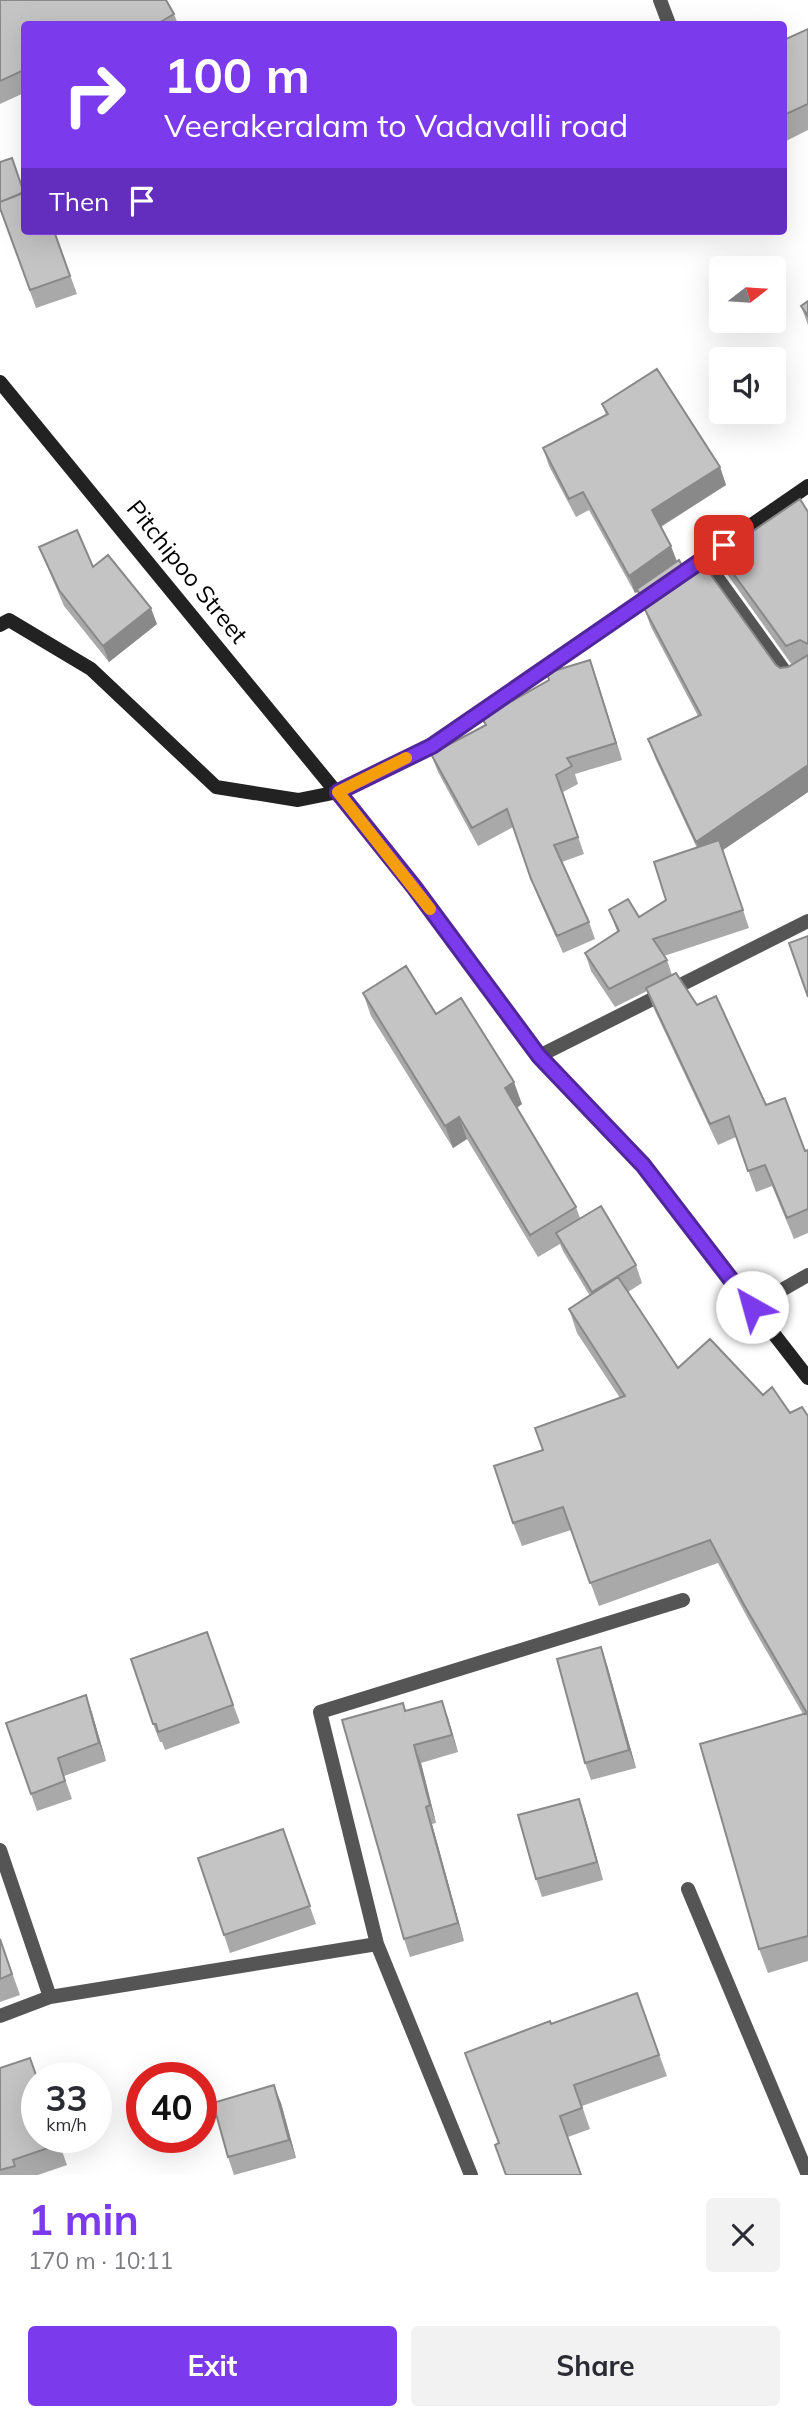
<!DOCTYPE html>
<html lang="en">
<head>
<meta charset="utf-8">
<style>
  :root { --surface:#fff; --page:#f2f2f3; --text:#2b2b33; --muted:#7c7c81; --accent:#7c3aed }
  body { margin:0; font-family:Mulish,sans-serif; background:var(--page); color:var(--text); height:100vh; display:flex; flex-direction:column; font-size:26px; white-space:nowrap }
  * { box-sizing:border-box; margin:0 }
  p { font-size:23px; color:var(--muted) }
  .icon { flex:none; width:38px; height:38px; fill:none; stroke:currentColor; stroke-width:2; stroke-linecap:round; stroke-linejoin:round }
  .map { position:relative; height:2175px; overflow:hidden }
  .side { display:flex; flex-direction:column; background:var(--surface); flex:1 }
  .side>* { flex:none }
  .top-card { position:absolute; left:21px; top:21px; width:766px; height:214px; border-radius:7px; box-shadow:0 7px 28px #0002; background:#7c3aed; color:#fff; overflow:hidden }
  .needle { width:46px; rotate:73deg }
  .buttons { position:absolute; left:709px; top:256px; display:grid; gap:14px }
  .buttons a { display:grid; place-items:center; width:77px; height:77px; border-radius:7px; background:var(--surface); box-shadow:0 7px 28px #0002; font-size:35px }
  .speed { position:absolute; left:21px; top:2062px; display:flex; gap:14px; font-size:35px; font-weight:700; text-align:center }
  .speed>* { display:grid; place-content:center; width:91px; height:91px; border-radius:50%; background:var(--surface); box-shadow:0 7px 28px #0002; line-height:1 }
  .speed small { font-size:18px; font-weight:400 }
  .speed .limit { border:10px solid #d22; background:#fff; color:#111 }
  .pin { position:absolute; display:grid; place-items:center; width:60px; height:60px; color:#fff; margin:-30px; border-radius:14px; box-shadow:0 4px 10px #0006 }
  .me { position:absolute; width:77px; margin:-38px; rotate:322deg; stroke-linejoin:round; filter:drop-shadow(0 0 5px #0008) }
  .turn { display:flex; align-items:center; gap:24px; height:147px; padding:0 28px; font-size:32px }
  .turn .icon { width:91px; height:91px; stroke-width:2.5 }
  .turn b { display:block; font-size:49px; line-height:60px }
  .then { display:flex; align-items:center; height:66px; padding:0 28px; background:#0003; gap:14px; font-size:26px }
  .round { display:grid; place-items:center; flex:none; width:74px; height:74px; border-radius:7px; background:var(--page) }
  .overview { display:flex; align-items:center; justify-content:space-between; height:119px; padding:0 28px }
  h1 { font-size:42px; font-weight:700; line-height:52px; color:var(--accent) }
  .primary-button { display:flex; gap:14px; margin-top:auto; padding:14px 28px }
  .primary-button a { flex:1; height:80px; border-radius:7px; background:var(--accent); color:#fff; font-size:28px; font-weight:700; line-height:80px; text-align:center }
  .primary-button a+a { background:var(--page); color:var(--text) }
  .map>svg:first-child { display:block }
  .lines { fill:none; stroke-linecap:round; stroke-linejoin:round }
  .street { stroke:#555; stroke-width:14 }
  .secondary { stroke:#222; stroke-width:14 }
  .wall { fill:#a9a9a9 }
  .shaded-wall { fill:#898989 }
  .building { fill:#c4c4c4; stroke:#898989; stroke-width:2 }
  .route-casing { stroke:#51269a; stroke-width:18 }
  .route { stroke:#7c3aed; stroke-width:12 }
  .slow { stroke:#f59e0b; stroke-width:12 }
  .labels { text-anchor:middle; stroke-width:7; stroke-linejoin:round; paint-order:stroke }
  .street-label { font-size:24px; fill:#000; stroke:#fff }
</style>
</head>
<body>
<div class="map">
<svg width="808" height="2175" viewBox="0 0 808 2175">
  <rect width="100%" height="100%" fill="#fff"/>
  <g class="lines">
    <path class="street" d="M660 0 669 24
      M703 558 791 680 808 670
      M539 1056 808 921
      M752 1307 808 1275
      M0 1850 50 1997
      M688 1889 808 2175
      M0 2016 50 1997 377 1944
      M471 2175 377 1944 320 1712 683 1600"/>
    <path class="secondary" d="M0 382 414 887 539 1056 643 1165 808 1378
      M0 625 9 620 91 669 216 787 298 800 338 792 432 745 808 486"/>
  </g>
  <path class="wall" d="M0 0 174 14 178 24H24V93L0 104Z
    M808 29V130L784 142V40Z
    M0 162 54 231 77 294 36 308 1 212H0Z
    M808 301V325L801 306Z
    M602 404 720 467 726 485 661 527 677 562 687 575 780 668 788 667 792 665 727 574 719 554 808 512V792L723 850 749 928 664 956 667 960 672 975 697 1005 766 1105 805 1151 808 1150V1233L794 1239 772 1186 756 1192 736 1137 718 1145 654 1009 647 991 615 1007 591 971 585 953 617 931 609 910 639 917 666 900 697 848 656 760 648 739 698 716 651 627 638 592 635 593 589 510 576 517 549 466 543 448 606 415Z
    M39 547 93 567 157 624 109 662 64 606Z
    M596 677 622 760 575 774 578 784 563 792 584 854 562 862 589 922 595 939 563 953 538 897 513 827 478 846 438 772 431 754 485 726 482 718Z
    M363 993 436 1014 522 1104 517 1108 576 1207 580 1218 636 1265 642 1283 628 1292 678 1368 763 1395 790 1413 808 1416V1961L768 1973 759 1949 803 1714 752 1626 718 1563 599 1606 571 1530 522 1546 513 1523 543 1450 620 1398 577 1333 569 1309 590 1296 563 1251 560 1244 538 1257 467 1139 453 1148 371 1016Z
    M207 1632 240 1723 165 1750 162 1742H160L153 1724Z
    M607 1665 636 1768 591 1780 585 1763Z
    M86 1695 92 1713 106 1761 64 1776 72 1799 37 1811 6 1723Z
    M403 1703 406 1711 448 1718 458 1752 421 1763 436 1823 432 1824 464 1941 410 1957 404 1939Z
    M579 1799 585 1817 603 1880 542 1897 536 1879Z
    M283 1829 316 1924 230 1953 224 1935Z
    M0 1938 20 1995 0 2002Z
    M637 1993 667 2076 582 2106 590 2129 568 2137 499 2144 551 2024Z
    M0 2068 57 2137 67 2165 38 2175H0Z
    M281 2103 296 2158 234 2175 228 2157Z"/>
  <path class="shaded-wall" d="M720 467 726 485 658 528 652 510Z
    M671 546 678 564 635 593 629 576Z
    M151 608 157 624 109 662 103 646Z
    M590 660 596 677 622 760 616 743Z
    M808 765V792L723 850 749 928 723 850 704 863 696 842Z
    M514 1082 522 1104 513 1110 505 1088Z
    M459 1117 467 1139 453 1148 445 1126Z
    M601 1647 607 1665 636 1768 629 1750Z
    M86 1695 92 1713 106 1761 99 1743Z
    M442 1701 448 1718 458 1752 452 1735Z
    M414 1745 421 1763 436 1823 430 1805Z
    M579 1799 585 1817 603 1880 597 1862Z
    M426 1807 432 1824 464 1941 458 1923Z
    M274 2085 281 2103 296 2158 289 2140Z"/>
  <path class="building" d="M0 0H166L174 14 157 24H24V70L0 81Z
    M808 29V104L784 115V40Z
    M12 158 24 193 0 202V162Z
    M24 192V231H54L70 276 30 290 0 208V202Z
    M808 301V316L801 306Z
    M657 369 720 467 652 510 671 546 629 576 583 492 569 499 543 448 608 414 602 404Z
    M800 499 808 512V644L800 640 786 646 719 554Z
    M77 530 93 567 108 555 151 608 103 646 59 590 39 547Z
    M679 560 687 575 703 564 776 665 780 668 788 667 808 655V765L696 842 648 739 701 715 643 606 645 605 637 589Z
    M590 660 616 743 567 758 572 766 556 775 578 837 554 845 589 922 557 936 531 879 507 809 472 828 431 754 486 725 482 718 549 680 547 673Z
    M719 840 743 910 653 939 667 960 609 989 585 953 619 931 609 910 628 899 639 917 666 900 654 862Z
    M808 936V997L789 943Z
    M406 966 436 1014 461 998 514 1082 505 1088 576 1207 530 1235 459 1117 445 1126 363 993Z
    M676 973 697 1005 716 996 766 1105 785 1098 805 1151 808 1150V1209L787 1218 765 1165 748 1171 729 1116 710 1124 646 988Z
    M601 1206 636 1265 592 1292 556 1233Z
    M618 1277 678 1368 710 1339 763 1395 772 1387 790 1413 802 1407 808 1416V1936L759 1949 700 1744 807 1713 743 1603 710 1540 590 1583 563 1507 513 1523 494 1466 543 1450 535 1428 625 1396 569 1309Z
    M207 1632 233 1705 158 1732 156 1724H153L131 1659Z
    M601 1647 629 1750 585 1763 557 1659Z
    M86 1695 99 1743 58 1758 65 1781 31 1794 6 1723Z
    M442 1701 452 1735 414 1745 430 1805 426 1807 458 1923 404 1939 342 1720 403 1703 405 1711Z
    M579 1799 597 1862 536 1879 518 1815Z
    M283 1829 310 1906 224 1935 198 1858Z
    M0 1939 12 1974 0 1979Z
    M637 1993 659 2055 574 2085 582 2108 560 2116 581 2175H506L495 2145 499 2143 465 2053 550 2021 551 2024Z
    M30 2058 37 2078V2137H57L60 2144 13 2160 15 2166 0 2170V2068Z
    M274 2085 289 2140 228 2157 213 2103Z"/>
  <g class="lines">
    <g class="route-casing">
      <path id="route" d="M724 545 432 746 338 792 414 887 539 1056 643 1165 752 1307"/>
    </g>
    <use href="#route" class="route"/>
    <path class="slow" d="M406 758 338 792 430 909"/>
  </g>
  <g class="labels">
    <g class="street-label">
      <text transform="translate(187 572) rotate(51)" y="8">Pitchipoo Street</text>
    </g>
  </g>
</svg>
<div class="buttons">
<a><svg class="needle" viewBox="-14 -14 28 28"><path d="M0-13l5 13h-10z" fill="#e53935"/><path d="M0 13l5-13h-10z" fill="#7c7c81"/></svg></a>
<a><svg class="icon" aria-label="sound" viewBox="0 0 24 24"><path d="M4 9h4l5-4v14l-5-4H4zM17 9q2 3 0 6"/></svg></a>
</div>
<div class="speed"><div>33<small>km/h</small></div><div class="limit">40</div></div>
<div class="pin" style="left:724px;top:545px;background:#d93025"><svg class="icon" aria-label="arrive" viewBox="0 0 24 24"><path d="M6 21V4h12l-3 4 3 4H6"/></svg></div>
<svg class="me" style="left:752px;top:1307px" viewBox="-20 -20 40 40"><circle r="19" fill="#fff"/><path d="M0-13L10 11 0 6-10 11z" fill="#7c3aed"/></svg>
<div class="top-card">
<div class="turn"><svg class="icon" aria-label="right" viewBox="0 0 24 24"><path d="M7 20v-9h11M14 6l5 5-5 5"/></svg><div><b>100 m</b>Veerakeralam to Vadavalli road</div></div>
<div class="then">Then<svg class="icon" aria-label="arrive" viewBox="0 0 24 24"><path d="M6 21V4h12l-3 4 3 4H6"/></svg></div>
</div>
</div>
<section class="side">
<div class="overview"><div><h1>1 min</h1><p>170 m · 10:11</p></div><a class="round"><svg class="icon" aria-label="close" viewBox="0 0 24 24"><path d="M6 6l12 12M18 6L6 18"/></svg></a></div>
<div class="primary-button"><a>Exit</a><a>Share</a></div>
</section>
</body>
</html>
